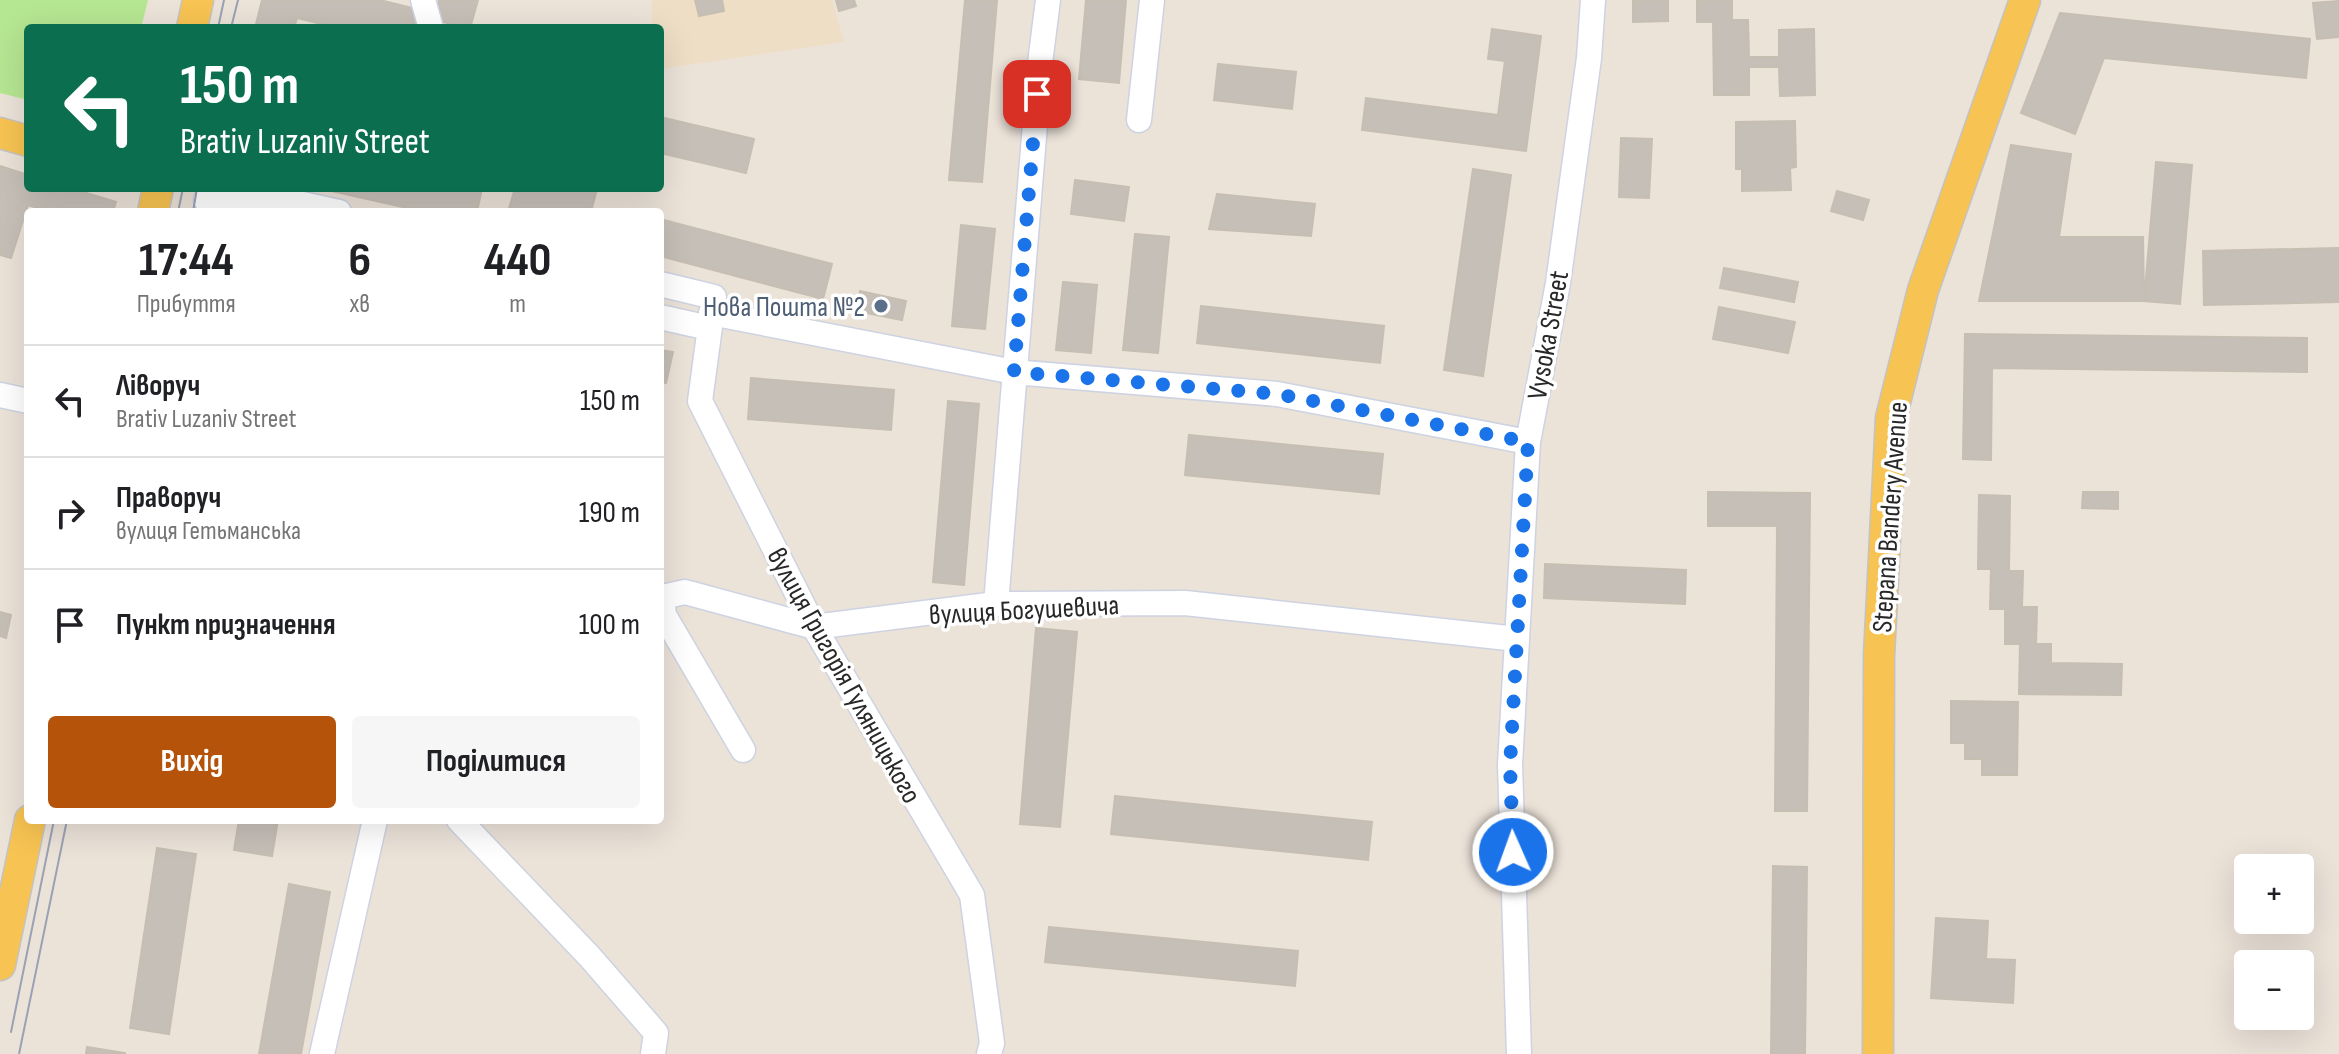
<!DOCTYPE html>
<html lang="uk">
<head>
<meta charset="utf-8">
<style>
  :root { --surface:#fff; --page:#f6f6f6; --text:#202124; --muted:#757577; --line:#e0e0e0; --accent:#b45309 }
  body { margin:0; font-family:"Sofia Sans Condensed",sans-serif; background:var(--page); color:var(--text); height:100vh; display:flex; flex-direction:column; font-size:30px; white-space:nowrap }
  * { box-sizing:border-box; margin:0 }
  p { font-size:26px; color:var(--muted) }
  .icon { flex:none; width:44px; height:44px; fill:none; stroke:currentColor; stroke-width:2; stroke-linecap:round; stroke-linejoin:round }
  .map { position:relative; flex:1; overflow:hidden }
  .details { position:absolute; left:24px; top:208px; width:640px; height:616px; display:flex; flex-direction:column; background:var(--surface); border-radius:8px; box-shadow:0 8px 32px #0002 }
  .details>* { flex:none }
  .banner { position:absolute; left:24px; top:24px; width:640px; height:168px; border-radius:8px; box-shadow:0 8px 32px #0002; background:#0b6e4f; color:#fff; overflow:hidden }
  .buttons { position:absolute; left:2234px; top:854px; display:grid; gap:16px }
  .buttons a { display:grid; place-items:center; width:80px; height:80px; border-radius:8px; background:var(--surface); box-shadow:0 8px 32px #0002; font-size:40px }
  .pin { position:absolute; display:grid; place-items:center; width:68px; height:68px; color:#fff; margin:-34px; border-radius:16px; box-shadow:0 4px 12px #0006 }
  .me { position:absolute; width:88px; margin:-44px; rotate:358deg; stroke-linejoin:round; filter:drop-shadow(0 0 6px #0008) }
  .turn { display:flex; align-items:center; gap:28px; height:168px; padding:0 24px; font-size:36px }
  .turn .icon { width:104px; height:104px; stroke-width:2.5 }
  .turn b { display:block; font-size:56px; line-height:68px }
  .eta { display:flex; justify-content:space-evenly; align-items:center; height:136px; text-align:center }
  .eta b { font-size:48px; font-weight:700; line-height:56px }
  .primary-button { display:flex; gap:16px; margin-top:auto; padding:16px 24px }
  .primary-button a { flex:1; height:92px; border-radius:8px; background:var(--accent); color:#fff; font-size:32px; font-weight:700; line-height:92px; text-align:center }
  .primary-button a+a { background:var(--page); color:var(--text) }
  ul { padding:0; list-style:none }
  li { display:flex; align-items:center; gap:24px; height:112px; padding:0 24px; border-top:2px solid var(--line) }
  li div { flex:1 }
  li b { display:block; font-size:30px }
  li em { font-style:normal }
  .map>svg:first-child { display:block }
  .education { fill:#efdec6 }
  .green { fill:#b5e691 }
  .building { fill:#c6bfb8; stroke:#c7beb2; stroke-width:2 }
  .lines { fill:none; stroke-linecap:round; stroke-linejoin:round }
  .minor-casing { stroke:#ced3e2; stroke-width:27 }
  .major-casing { stroke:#c3c3c3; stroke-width:33 }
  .minor { stroke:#fff; stroke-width:24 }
  .major { stroke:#f7c352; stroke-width:30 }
  .tram { stroke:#9ba1b4; stroke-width:2 }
  .route { stroke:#1a73e8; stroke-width:14; stroke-dasharray:0 25.2 }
  .service-dot { fill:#5c6f8a; stroke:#fff; stroke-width:3 }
  .labels { text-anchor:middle; stroke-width:7; stroke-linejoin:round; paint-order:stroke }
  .service-label { font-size:28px; fill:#4e5e75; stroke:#fff; text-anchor:end }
  .street-label { font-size:28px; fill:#282828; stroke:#fff }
</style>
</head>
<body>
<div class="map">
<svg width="2339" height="1054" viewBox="0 0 2339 1054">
  <rect width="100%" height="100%" fill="#ebe2d8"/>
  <path class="education" d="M652 0H832L844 42 660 69V28H652Z"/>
  <path class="green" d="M0 0H148L141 28H28V100L0 93Z"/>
  <path class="building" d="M262 0H380L420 10 415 28H338L297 18 294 28H255Z
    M439 0H478L470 28 434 20Z
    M695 0H722L724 11 699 16Z
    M836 0H854L856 6 839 11Z
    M965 0H997L982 182 949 180Z
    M1086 0H1126L1119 83 1079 79Z
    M1633 0H1668V21L1633 22Z
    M1697 0H1732V20H1748L1749 57H1779V30L1814 29 1815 95 1780 96 1779 67H1749V95H1714L1713 22H1697Z
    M2339 1V37L2317 39 2313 3Z
    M2060 13 2310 39 2306 78 2104 58 2075 134 2021 113Z
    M1492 29 1541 36 1526 151 1362 130 1366 98 1498 115 1505 61 1488 59Z
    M1218 64 1296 72 1292 109 1214 100Z
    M660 117 754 139 746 173 660 153Z
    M1795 121 1796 167 1790 168 1791 190 1742 191V169H1736V122Z
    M1621 138 1652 139 1649 198 1619 197Z
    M2011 145 2071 154 2059 237H2143L2144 301H1979Z
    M2156 162 2192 165 2180 304 2144 301Z
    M0 166 28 175V188H70L116 202 113 212H50L28 205 11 258 0 255Z
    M1473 169 1511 175 1483 376 1444 370Z
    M1075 180 1129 187 1124 221 1071 214Z
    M318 188H482L477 212H425Z
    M515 188H594L597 189 591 212H508Z
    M1837 191 1869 200 1863 220 1831 211Z
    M1217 194 1315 204 1311 236 1209 229Z
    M660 219 832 264 823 299 660 256Z
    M961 225 995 229 985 329 952 326Z
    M1135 234 1169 237 1158 353 1123 350Z
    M2339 248V302L2204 305 2203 251Z
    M1724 268 1798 282 1794 302 1720 288Z
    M1063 282 1097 285 1091 353 1056 350Z
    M860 291 906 301 902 320 856 311Z
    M1201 306 1384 326 1380 363 1197 343Z
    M1719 307 1795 322 1788 353 1713 339Z
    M1965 334 2307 338V372L1992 368 1991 460 1963 459Z
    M660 350 673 352 666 383 660 382Z
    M751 378 894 390 891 430 748 419Z
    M948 401 979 404 964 585 933 582Z
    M1189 435 1383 454 1379 494 1185 475Z
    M1708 492 1810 493 1807 811H1775L1777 526H1708Z
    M2083 492H2118V509L2082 508Z
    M1979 495 2010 496 2009 571H2023L2022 607H2037L2036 644H2051V663L2122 664 2121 695 2019 694 2020 644H2005V609H1990L1991 569H1978Z
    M1545 564 1686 570 1685 604 1544 598Z
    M0 612 11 615 6 638 0 636Z
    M1036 628 1077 632 1060 827 1020 824Z
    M1951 701 2018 702 2017 775H1982V759H1965V743H1951Z
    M1115 796 1372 822 1368 860 1111 834Z
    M239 820H278L272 856 234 850Z
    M157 848 196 854 169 1034 130 1028Z
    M1773 866 1807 867 1805 1054H1771Z
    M289 884 330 892 301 1054H259Z
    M1936 918 1988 921 1986 959 2015 960 2013 1003 1931 998Z
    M1049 927 1298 951 1295 986 1045 962Z
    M87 1047 125 1053V1054H86Z"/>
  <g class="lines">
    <g class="minor-casing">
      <path id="minor" d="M423 0 431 28
        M1139 120 1152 0
        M206 200 275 198 339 212
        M660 284 714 297 700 401 814 627 972 895 992 1043 989 1054
        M711 313 1014 372 1277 394 1528 442
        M660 317 709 328
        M0 395 28 401
        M996 604 1040 63 1048 0
        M743 750 664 615 662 597 685 592 814 627 996 604 1185 603 1517 639
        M459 820 590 957 656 1033 653 1054
        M322 1054 375 820
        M1519 1054 1510 765 1528 442 1558 283 1589 58 1593 0"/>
    </g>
    <g class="major-casing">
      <path id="major" d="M192 28 198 0
        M0 133 28 141
        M153 212 158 188
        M0 965 30 820
        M1878 1054 1879 656 1891 418 1923 290 2025 0"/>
    </g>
    <use href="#minor" class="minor"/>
    <use href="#major" class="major"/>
    <path class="tram" d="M218 28 224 0
      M231 28 238 0
      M178 212 183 188
      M193 212 197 188
      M11 1032 54 820
      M19 1054 67 820"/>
  </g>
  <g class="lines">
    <path class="route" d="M1037 94 1014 372 1277 394 1528 442 1510 765 1513 852"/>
  </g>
  <circle class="service-dot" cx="881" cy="306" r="8"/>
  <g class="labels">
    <g class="service-label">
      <text x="865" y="316">Нова Пошта №2</text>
    </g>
    <g class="street-label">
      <text transform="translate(1547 335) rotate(-80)" y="10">Vysoka Street</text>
      <text transform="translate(1889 517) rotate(-86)" y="10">Stepana Bandery Avenue</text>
      <text transform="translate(1024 609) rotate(-3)" y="10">вулиця Богушевича</text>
      <text transform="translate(845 675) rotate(61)" y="10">вулиця Григорія Гуляницького</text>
    </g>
  </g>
</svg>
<div class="buttons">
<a>+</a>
<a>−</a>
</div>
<div class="pin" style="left:1037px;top:94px;background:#d93025"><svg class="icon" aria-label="arrive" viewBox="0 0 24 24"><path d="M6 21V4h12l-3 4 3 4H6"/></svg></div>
<svg class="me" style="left:1513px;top:852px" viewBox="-20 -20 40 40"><circle r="17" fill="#1a73e8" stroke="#fff" stroke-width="3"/><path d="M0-11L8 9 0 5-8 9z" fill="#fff"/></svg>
<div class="banner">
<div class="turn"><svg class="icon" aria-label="left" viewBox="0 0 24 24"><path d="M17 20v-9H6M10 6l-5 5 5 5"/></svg><div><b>150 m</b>Brativ Luzaniv Street</div></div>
</div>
<section class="details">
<div class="eta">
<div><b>17:44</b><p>Прибуття</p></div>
<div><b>6</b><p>хв</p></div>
<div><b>440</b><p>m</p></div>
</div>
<ul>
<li><svg class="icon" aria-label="left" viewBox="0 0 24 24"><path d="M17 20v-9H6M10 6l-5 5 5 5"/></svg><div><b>Ліворуч</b><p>Brativ Luzaniv Street</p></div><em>150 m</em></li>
<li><svg class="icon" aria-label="right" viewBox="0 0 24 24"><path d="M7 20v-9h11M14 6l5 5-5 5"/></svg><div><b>Праворуч</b><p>вулиця Гетьманська</p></div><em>190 m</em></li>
<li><svg class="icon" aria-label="arrive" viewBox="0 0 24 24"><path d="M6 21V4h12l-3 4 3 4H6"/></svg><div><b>Пункт призначення</b></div><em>100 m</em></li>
</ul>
<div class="primary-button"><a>Вихід</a><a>Поділитися</a></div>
</section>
</div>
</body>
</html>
